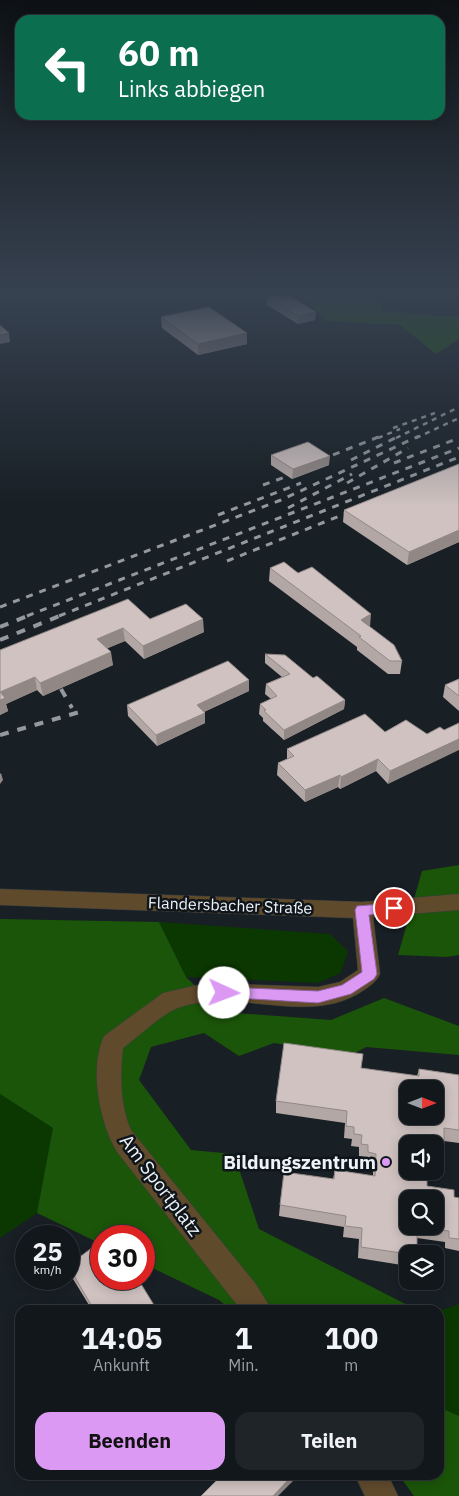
<!DOCTYPE html>
<html lang="de">
<head>
<meta charset="utf-8">
<style>
  :root { --surface:#12171c; --page:#1f2429; --text:#f1f3f6; --muted:#9c9fa3; --line:#31363b; --accent:#dc99f4 }
  body { margin:0; font-family:"IBM Plex Sans",sans-serif; background:var(--page); color:var(--text); height:100vh; display:flex; flex-direction:column; font-size:19px; white-space:nowrap }
  * { box-sizing:border-box; margin:0 }
  p { font-size:16px; color:var(--muted) }
  .icon { flex:none; width:28px; height:28px; fill:none; stroke:currentColor; stroke-width:2; stroke-linecap:round; stroke-linejoin:round }
  .map { position:relative; flex:1; overflow:hidden }
  .sheet { position:absolute; left:15px; top:1305px; width:429px; height:175px; display:flex; flex-direction:column; background:var(--surface); border-radius:15px; box-shadow:0 2px 12px #0003,0 0 0 1px var(--line) }
  .sheet>* { flex:none }
  .banner { position:absolute; left:15px; top:15px; width:430px; height:105px; border-radius:15px; box-shadow:0 2px 12px #0003,0 0 0 1px var(--line); background:#0b6e4f; color:#fff; overflow:hidden }
  .needle { width:32px; rotate:90deg }
  .fabs { position:absolute; left:399px; top:1080px; display:grid; gap:10px }
  .fabs a { display:grid; place-items:center; width:45px; height:45px; border-radius:10px; background:var(--surface); box-shadow:0 2px 12px #0003,0 0 0 1px var(--line); font-size:25px }
  .speed { position:absolute; left:15px; top:1225px; display:flex; gap:10px; font-size:25px; font-weight:700; text-align:center }
  .speed>* { display:grid; place-content:center; width:65px; height:65px; border-radius:50%; background:var(--surface); box-shadow:0 2px 12px #0003,0 0 0 1px var(--line); line-height:1 }
  .speed small { font-size:12px; font-weight:400 }
  .speed .limit { border:8px solid #d22; background:#fff; color:#111 }
  .pin { position:absolute; display:grid; place-items:center; width:42px; height:42px; color:#fff; margin:-21px; border:2px solid #fff; border-radius:50%; box-shadow:0 1px 5px #0007 }
  .me { position:absolute; width:55px; margin:-28px; rotate:92deg; stroke-linejoin:round; filter:drop-shadow(0 0 4px #0008) }
  .turn { display:flex; align-items:center; gap:18px; height:105px; padding:0 20px; font-size:22px }
  .turn .icon { width:65px; height:65px; stroke-width:2.5 }
  .turn b { display:block; font-size:35px; line-height:42px }
  .eta { display:flex; justify-content:space-evenly; align-items:center; height:85px; text-align:center }
  .eta b { font-size:30px; font-weight:700; line-height:35px }
  .button { display:flex; gap:10px; margin-top:auto; padding:10px 20px }
  .button a { flex:1; height:58px; border-radius:15px; background:var(--accent); color:#111; font-size:20px; font-weight:700; line-height:58px; text-align:center }
  .button a+a { background:var(--page); color:var(--text) }
  .map>svg:first-child { display:block }
  .green { fill:#0b3800 }
  .forest { fill:#1b5509 }
  .lines { fill:none; stroke-linecap:round; stroke-linejoin:round }
  .minor-casing { stroke:#363d42; stroke-width:1 }
  .minor { fill:#604a2c; fill-rule:evenodd }
  .rail-far2 { stroke:#94999e; stroke-width:2.5; stroke-dasharray:5 5; stroke-linecap:butt }
  .rail-far1 { stroke:#94999e; stroke-width:3; stroke-dasharray:7 7; stroke-linecap:butt }
  .rail { stroke:#94999e; stroke-width:4; stroke-dasharray:9 9; stroke-linecap:butt }
  .wall { fill:#b2a7a5; fill-rule:evenodd }
  .shaded-wall { fill:#918886 }
  .building { fill:#cfc2c0; stroke:#918886; fill-rule:evenodd }
  .route { fill:#dc99f4; stroke:#8f639f }
  .poi-dot { fill:#dc99f4; stroke:#0f161b; stroke-width:2 }
  .labels { text-anchor:middle; stroke-width:5; stroke-linejoin:round; paint-order:stroke }
  .street-label { font-size:16px; fill:#eef3f7; stroke:#0f161b }
  .near-poi-label { font-size:19px; font-weight:bold; fill:#eef3f7; stroke:#0f161b; text-anchor:end }
  .near-street-label { font-size:19px; fill:#eef3f7; stroke:#0f161b }
</style>
</head>
<body>
<div class="map">
<svg width="459" height="1496" viewBox="0 0 459 1496">
  <rect width="100%" height="100%" fill="#181f25"/>
  <path class="green" d="M159 922 330 934 348 951 341 973 318 983 186 977Z
    M0 1094 54 1128 37 1213 0 1238Z
    M459 1304V1416L439 1407V1311Z"/>
  <path class="forest" d="M302 296H376L384 311 459 317V339L436 354 400 325 326 321Z
    M459 865V955L447 957 398 955 422 871Z
    M0 919 159 922 186 977 223 1012 331 1020 384 998 459 1026V1055L366 1047 350 1056 274 1043 239 1056 204 1033 151 1047 139 1080 191 1150 234 1154 259 1229 417 1310H231L219 1300 144 1264V1236H101V1244L37 1213 53 1128 0 1094Z
    M439 1404V1407L459 1416V1496H414L399 1475H439Z"/>
  <g class="lines">
    <g class="minor-casing">
      <path id="minor" d="M0 889 362 902 459 894V910L373 917 380 974C376 982 371 985 364 990 309 1028 237 986 178 1008 163 1013 137 1038 123 1048 120 1075 120 1105 131 1130L255 1283 272 1310H241L117 1152C99 1122 89 1068 104 1036L163 993 206 983 318 987 340 982 358 970 353 918 0 905Z
        M355 1475H388L398 1496H365Z"/>
    </g>
    <use href="#minor" class="minor"/>
    <path class="rail-far2" d="M393 428 435 413
      M378 438 400 429
      M396 438 459 407
      M416 438 459 418"/>
    <path class="rail-far1" d="M320 460 381 436
      M351 460 399 436
      M394 463 459 438
      M347 483 408 448
      M263 485 288 476
      M288 508 352 474
      M218 515 301 483
      M227 561 357 509
      M0 607 281 500 419 436
      M27 616 459 448
      M59 616 459 457"/>
    <path class="rail" d="M0 627 30 615
      M0 640 62 615
      M61 689 72 708
      M0 735 83 711"/>
  </g>
  <path class="wall" d="M267 297 316 312 315 320 298 324 267 305Z
    M161 317 247 333V344L198 355 162 328Z
    M271 455 329 465 292 479 271 465Z
    M459 464V542L407 565 343 522 344 510Z
    M270 568 370 627 402 661 400 674H388L357 650V647L269 581Z
    M150 619 204 632 144 659 125 641 107 648 113 665 43 696 37 690 6 704 8 711 0 715V650Z
    M265 654 313 678 345 700 344 709 284 740 263 721V718L259 714 260 704 271 699 265 694 266 684 282 677 265 663Z
    M459 679V711L443 697 445 685Z
    M249 680V691L204 712 205 723 157 746 128 716 127 705Z
    M406 720 388 784 376 771 340 789 338 787 305 802 277 775 278 763 287 759V749L385 732Z
    M361 1068 417 1076 419 1069 459 1075V1143L444 1141V1165L440 1176 427 1174V1186L454 1197 459 1198V1251L445 1248V1242L417 1238 408 1254V1266L358 1258 359 1239 343 1237 344 1227 279 1216 280 1205 333 1179 335 1170 373 1176V1165L365 1164 366 1157 359 1156V1147L351 1146 352 1139 344 1138 345 1123 276 1113V1101ZM435 1144V1171H408Z
    M69 1267 157 1310H92L70 1274Z"/>
  <path class="shaded-wall" d="M316 312 315 320 298 324V316Z
    M9 333 10 342 0 344V335Z
    M247 333V344L198 355V344Z
    M330 456 329 465 292 479 293 469Z
    M459 530V542L407 565 409 552Z
    M371 614 370 627 361 620Z
    M203 619 204 632 144 659 143 646Z
    M123 628 125 641 99 652 97 639Z
    M111 652 113 665 43 696 40 683Z
    M35 677 37 690 6 704 8 711 0 715V692Z
    M249 680V691L197 715V705Z
    M345 700 344 709 284 740V730Z
    M205 713V723L157 746 156 735Z
    M459 739V750L388 784 390 771Z
    M378 759 376 771 340 789 341 777Z
    M1 773 3 780 0 784V774Z
    M340 775 338 787 305 802V790Z
    M293 1475H299L278 1496H273Z"/>
  <path class="building" d="M269 296H290L316 312 298 316 267 297Z
    M209 307 247 333 198 344 161 317Z
    M0 325 9 333 0 335Z
    M308 442 330 456 293 469 271 455Z
    M459 464V530L409 552 344 510Z
    M284 562 298 573 312 567 371 614 361 620 394 645 402 661H390L359 637 361 636 270 568Z
    M128 599 150 619 186 604 203 619 143 646 123 628 97 639 111 652 40 683 35 677 0 692V650Z
    M265 654 285 655 313 678 317 676 345 700 284 730 264 711 266 710 260 704 277 696 266 684 290 674Z
    M228 661 249 680 197 705 205 713 156 735 127 705Z
    M459 679V696L445 685Z
    M0 692 5 698 0 700Z
    M365 714 385 732 406 720 427 734 440 727 444 730 459 723V739L390 771 378 759 341 777 340 775 305 790 278 763 294 756 287 749Z
    M284 1043 363 1054 361 1068 419 1076V1069L459 1075V1130L444 1128V1165L435 1163V1144H408V1171H427V1186L454 1190V1197L459 1198V1239L449 1238V1231L417 1227V1254H408L361 1247 362 1228 345 1226 346 1216 280 1205 284 1172 334 1179 335 1170 375 1176 376 1154 368 1152V1145L361 1144 362 1135 354 1134V1127L346 1126 347 1111 276 1101ZM408 1089H435V1116H408ZM408 1199H435V1226H408Z
    M101 1241V1279H138L157 1310H94L69 1267V1265Z
    M222 1475H293L273 1496H201Z"/>
  <linearGradient id="sky" x2="0" y2="1"><stop stop-color="#0d1114"/><stop offset="0.58" stop-color="#374251"/><stop offset="1" stop-color="#374251" stop-opacity="0"/></linearGradient>
  <rect width="459" height="506" fill="url(#sky)"/>
  <path class="route" d="M394 903 401 908 399 912 369 915 377 974 374 979 351 994 318 1003 219 997 217 993 219 988 224 987 318 991 342 985 362 972 355 910 357 906Z"/>
  <circle class="poi-dot" cx="386" cy="1162" r="5"/>
  <g class="labels">
    <g class="street-label">
      <text transform="translate(230 905) rotate(2)" y="6">Flandersbacher Straße</text>
    </g>
    <g class="near-poi-label">
      <text x="376" y="1169">Bildungszentrum</text>
    </g>
    <g class="near-street-label">
      <text transform="translate(161 1185) rotate(53)" y="7">Am Sportplatz</text>
    </g>
  </g>
</svg>
<div class="fabs">
<a><svg class="needle" viewBox="-14 -14 28 28"><path d="M0-13l5 13h-10z" fill="#e53935"/><path d="M0 13l5-13h-10z" fill="#9c9fa3"/></svg></a>
<a><svg class="icon" aria-label="sound" viewBox="0 0 24 24"><path d="M4 9h4l5-4v14l-5-4H4zM17 9q2 3 0 6"/></svg></a>
<a><svg class="icon" aria-label="search" viewBox="0 0 24 24"><circle cx="10" cy="10" r="6"/><path d="M15 15l6 6"/></svg></a>
<a><svg class="icon" aria-label="layers" viewBox="0 0 24 24"><path d="M12 4l9 5-9 5-9-5zM3 14l9 5 9-5"/></svg></a>
</div>
<div class="speed"><div>25<small>km/h</small></div><div class="limit">30</div></div>
<div class="pin" style="left:394px;top:908px;background:#d93025"><svg class="icon" aria-label="arrive" viewBox="0 0 24 24"><path d="M6 21V4h12l-3 4 3 4H6"/></svg></div>
<svg class="me" style="left:224px;top:993px" viewBox="-20 -20 40 40"><circle r="19" fill="#fff"/><path d="M0-13L10 11 0 6-10 11z" fill="#dc99f4"/></svg>
<div class="banner">
<div class="turn"><svg class="icon" aria-label="left" viewBox="0 0 24 24"><path d="M17 20v-9H6M10 6l-5 5 5 5"/></svg><div><b>60 m</b>Links abbiegen</div></div>
</div>
<section class="sheet">
<div class="eta">
<div><b>14:05</b><p>Ankunft</p></div>
<div><b>1</b><p>Min.</p></div>
<div><b>100</b><p>m</p></div>
</div>
<div class="button"><a>Beenden</a><a>Teilen</a></div>
</section>
</div>
</body>
</html>
